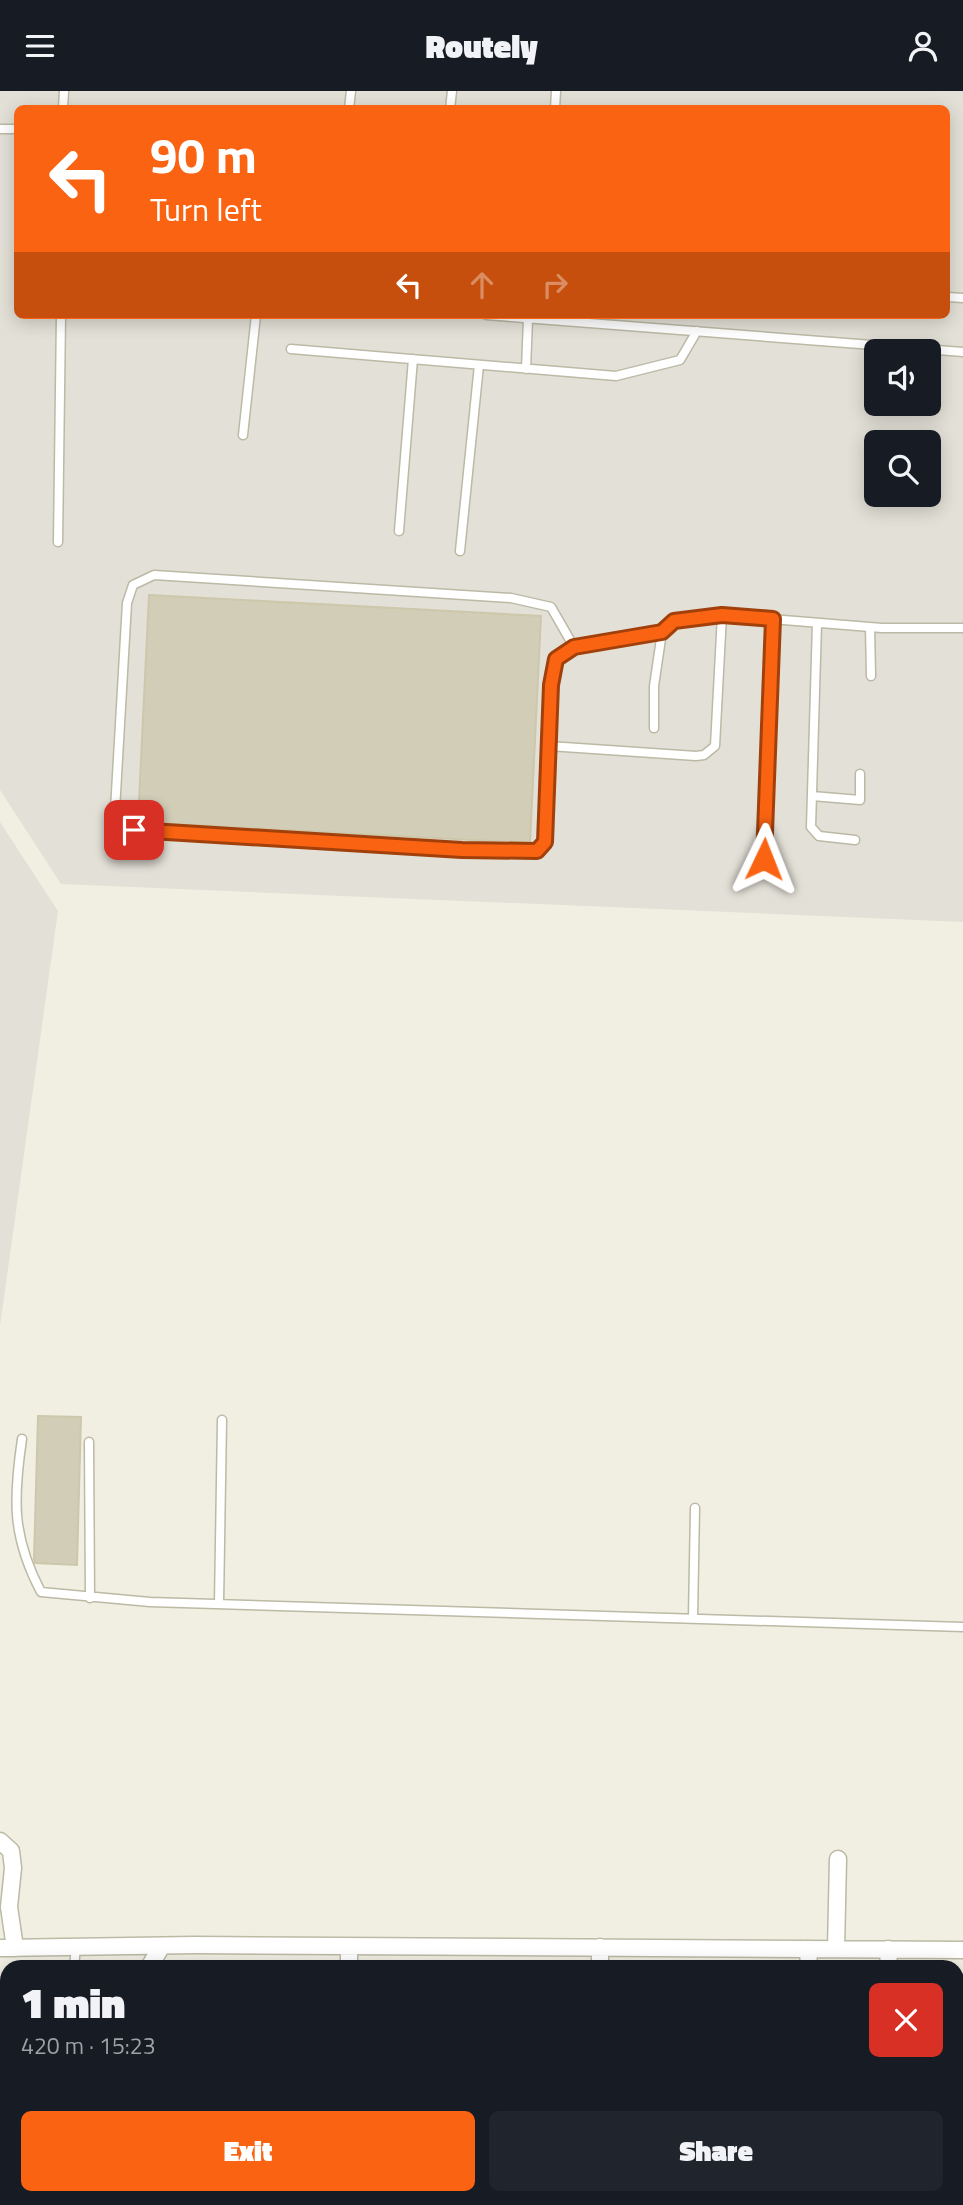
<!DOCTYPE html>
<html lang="en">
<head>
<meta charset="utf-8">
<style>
  :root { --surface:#171b24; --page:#20242c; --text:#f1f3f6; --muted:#9ea1a6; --accent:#f96311 }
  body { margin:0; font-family:"Titillium Web",sans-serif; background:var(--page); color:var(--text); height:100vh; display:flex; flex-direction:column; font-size:26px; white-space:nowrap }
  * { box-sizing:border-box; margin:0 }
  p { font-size:23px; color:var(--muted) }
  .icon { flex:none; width:38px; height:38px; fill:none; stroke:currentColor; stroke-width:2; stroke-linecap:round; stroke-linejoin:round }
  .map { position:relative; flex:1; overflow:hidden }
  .details { position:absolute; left:0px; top:1869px; width:964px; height:245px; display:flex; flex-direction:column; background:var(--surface); border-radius:21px 21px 0 0; box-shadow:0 4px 18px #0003 }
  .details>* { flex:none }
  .top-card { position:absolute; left:14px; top:14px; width:936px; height:214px; border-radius:10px; box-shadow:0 4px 18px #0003; background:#f96311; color:#fff; overflow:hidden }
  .controls { position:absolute; left:864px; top:248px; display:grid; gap:14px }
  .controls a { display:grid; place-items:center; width:77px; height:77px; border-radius:10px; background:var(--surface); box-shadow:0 4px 18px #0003; font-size:35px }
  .pin { position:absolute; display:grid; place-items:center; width:60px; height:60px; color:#fff; margin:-30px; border-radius:14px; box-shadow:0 4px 10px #0006 }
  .me { position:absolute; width:77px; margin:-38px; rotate:2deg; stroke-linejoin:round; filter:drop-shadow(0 0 5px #0008) }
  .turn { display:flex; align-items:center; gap:24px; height:147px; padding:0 21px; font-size:32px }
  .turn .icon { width:91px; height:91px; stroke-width:2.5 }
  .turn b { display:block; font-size:49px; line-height:60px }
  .lanes { display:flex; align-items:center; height:66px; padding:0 21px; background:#0003; justify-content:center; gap:35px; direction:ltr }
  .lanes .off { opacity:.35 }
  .round { display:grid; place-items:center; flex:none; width:74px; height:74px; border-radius:10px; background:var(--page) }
  .overview { display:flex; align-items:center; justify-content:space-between; height:119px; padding:0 21px }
  h1 { font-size:42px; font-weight:800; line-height:52px }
  .cta { display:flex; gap:14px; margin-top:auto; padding:14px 21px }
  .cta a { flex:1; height:80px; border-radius:10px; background:var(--accent); color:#fff; font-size:28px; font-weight:800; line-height:80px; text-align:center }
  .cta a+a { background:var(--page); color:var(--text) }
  header { display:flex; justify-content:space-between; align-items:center; height:91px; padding:0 21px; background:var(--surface); font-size:32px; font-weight:800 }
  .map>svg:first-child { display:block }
  .industrial { fill:#e3e0d7; fill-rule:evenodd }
  .building { fill:#d2cdb7; stroke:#cdc7ab; stroke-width:2 }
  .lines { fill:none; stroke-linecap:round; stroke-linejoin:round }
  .lane-casing { stroke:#bcb9a5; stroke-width:11 }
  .street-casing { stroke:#bcb9a5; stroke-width:19 }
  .lane { stroke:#fff; stroke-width:8 }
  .street { stroke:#fff; stroke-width:16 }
  .route-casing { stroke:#a2400b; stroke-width:18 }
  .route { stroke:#f96311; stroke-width:12 }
</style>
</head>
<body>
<header><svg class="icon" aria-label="menu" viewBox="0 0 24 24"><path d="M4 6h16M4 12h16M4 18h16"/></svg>Routely<svg class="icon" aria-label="person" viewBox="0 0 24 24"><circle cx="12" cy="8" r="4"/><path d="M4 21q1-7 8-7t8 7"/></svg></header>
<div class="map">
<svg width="963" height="2114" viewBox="0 0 963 2114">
  <rect width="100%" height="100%" fill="#f1efe2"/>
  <path class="industrial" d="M0 0H963V831L61 793 0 699ZM18 18H947V224H18ZM877 261H929V313H877ZM877 352H929V404H877Z
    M0 731 58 820 0 1235Z"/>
  <path class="building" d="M149 504 541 525 530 752 138 731Z
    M38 1325 81 1326 77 1474 35 1472 34 1468Z"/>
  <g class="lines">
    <g class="lane-casing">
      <path id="lane" d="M63 18 64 0
        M349 18 351 0
        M450 18 452 0
        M555 18 556 0
        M0 38H18
        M947 206 963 207
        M486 224 963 261
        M291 258 616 285 680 269 697 240
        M526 278 528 228
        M243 344 256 224
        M399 440 413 268
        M58 451 61 224
        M460 460 479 274
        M154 484 511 507 551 516 574 556 556 568 551 594 545 751 537 760 462 759 133 739 115 719 127 512 133 494Z
        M817 532 811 736 819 745 855 749
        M870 536 871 585
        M574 556 662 541
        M654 637V595L662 541 674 530 722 524 882 537H963
        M549 655 696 665 704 664 715 655 722 524
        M812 705 860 709V683
        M764 768 773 528
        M22 1348C13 1409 12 1446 41 1501L150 1511 963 1536
        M89 1351 90 1507
        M219 1513 222 1329
        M693 1527 695 1417
        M74 1876 76 1856
        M802 2107V2114"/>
    </g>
    <g class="street-casing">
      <path id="street" d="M0 1750 11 1760 13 1777 9 1816 15 1857
        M0 1857 195 1854 963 1859
        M808 1858 809 1876
        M836 1858 838 1768
        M888 1858 889 1876
        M149 1876 162 1855
        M349 1876V1856
        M600 1876V1856
        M612 2107 613 2114
        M744 2107V2114
        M846 2107 847 2114"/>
    </g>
    <use href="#lane" class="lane"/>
    <use href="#street" class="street"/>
  </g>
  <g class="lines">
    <g class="route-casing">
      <path id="route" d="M134 739 462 759 537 760 545 751 551 594 556 568 574 556 662 541 674 530 722 524 773 528 764 768"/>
    </g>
    <use href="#route" class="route"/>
  </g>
</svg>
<div class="controls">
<a><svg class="icon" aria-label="sound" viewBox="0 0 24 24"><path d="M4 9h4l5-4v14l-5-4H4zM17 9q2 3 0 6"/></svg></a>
<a><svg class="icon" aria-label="search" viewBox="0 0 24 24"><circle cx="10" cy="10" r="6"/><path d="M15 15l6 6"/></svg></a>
</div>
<div class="pin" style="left:134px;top:739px;background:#d93025"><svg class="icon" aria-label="arrive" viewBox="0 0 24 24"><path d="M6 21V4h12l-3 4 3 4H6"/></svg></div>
<svg class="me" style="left:764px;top:768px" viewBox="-20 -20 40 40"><path d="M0-17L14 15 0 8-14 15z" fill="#f96311" stroke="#fff" stroke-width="4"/></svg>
<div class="top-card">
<div class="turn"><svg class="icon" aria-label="left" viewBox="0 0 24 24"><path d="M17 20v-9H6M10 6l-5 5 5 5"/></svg><div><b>90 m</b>Turn left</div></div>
<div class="lanes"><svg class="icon" aria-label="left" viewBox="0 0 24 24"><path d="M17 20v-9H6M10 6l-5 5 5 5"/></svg><svg class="icon off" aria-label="ahead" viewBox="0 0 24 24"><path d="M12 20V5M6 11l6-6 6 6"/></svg><svg class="icon off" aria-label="right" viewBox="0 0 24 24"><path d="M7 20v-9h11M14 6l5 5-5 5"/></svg></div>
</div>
<section class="details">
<div class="overview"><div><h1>1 min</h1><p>420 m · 15:23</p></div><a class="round" style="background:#d93025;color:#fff"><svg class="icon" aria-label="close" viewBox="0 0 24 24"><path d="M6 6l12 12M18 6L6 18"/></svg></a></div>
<div class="cta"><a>Exit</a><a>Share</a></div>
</section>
</div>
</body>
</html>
